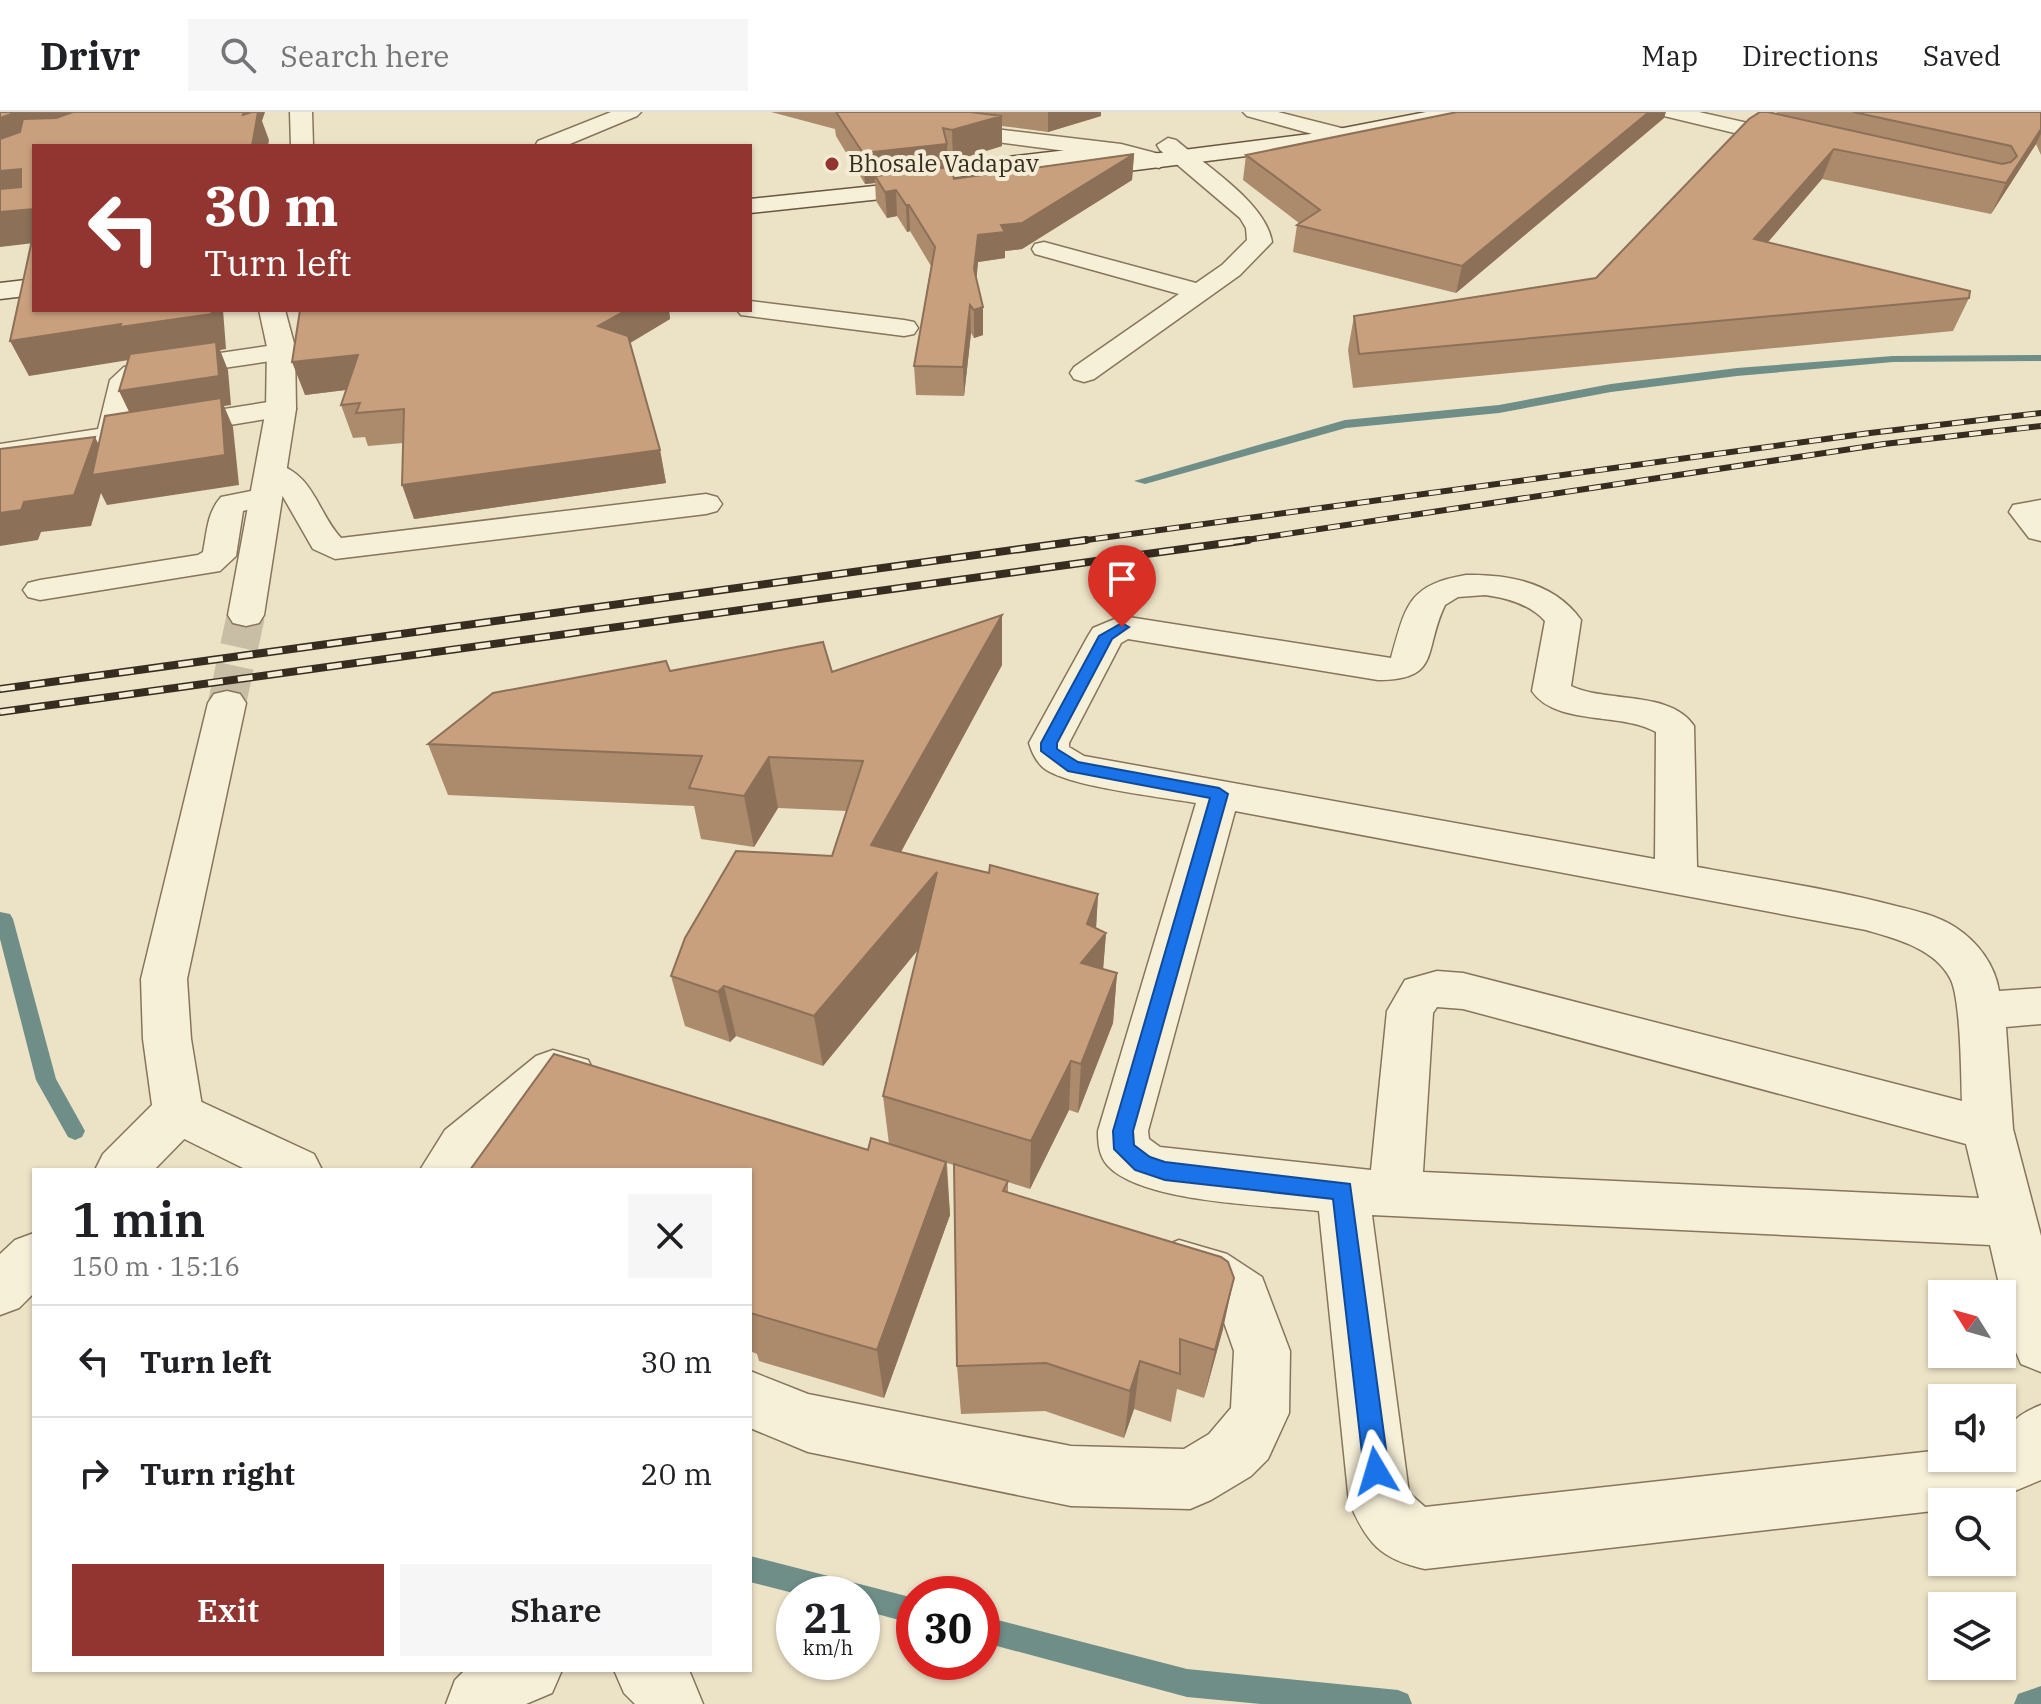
<!DOCTYPE html>
<html lang="en">
<head>
<meta charset="utf-8">
<style>
  :root { --surface:#fff; --page:#f6f6f6; --text:#202124; --muted:#757577; --line:#e0e0e0; --accent:#923430 }
  body { margin:0; font-family:"IBM Plex Serif",serif; background:var(--page); color:var(--text); height:100vh; display:flex; flex-direction:column; font-size:30px; white-space:nowrap }
  * { box-sizing:border-box; margin:0 }
  p { font-size:26px; color:var(--muted) }
  .icon { flex:none; width:44px; height:44px; fill:none; stroke:currentColor; stroke-width:2; stroke-linecap:round; stroke-linejoin:round }
  .map { position:relative; flex:1; overflow:hidden }
  .sheet { position:absolute; left:32px; top:1056px; width:720px; height:504px; display:flex; flex-direction:column; background:var(--surface); border-radius:0px; box-shadow:0 2px 6px #0004 }
  .sheet>* { flex:none }
  .guide { position:absolute; left:32px; top:32px; width:720px; height:168px; border-radius:0px; box-shadow:0 2px 6px #0004; background:#923430; color:#fff; overflow:hidden }
  .needle { width:52px; rotate:307deg }
  .tools { position:absolute; left:1928px; top:1168px; display:grid; gap:16px }
  .tools a { display:grid; place-items:center; width:88px; height:88px; border-radius:0px; background:var(--surface); box-shadow:0 2px 6px #0004; font-size:40px }
  .speed { position:absolute; left:776px; top:1464px; display:flex; gap:16px; font-size:40px; font-weight:700; text-align:center }
  .speed>* { display:grid; place-content:center; width:104px; height:104px; border-radius:50%; background:var(--surface); box-shadow:0 2px 6px #0004; line-height:1 }
  .speed small { font-size:20px; font-weight:400 }
  .speed .limit { border:12px solid #d22; background:#fff; color:#111 }
  .pin { position:absolute; display:grid; place-items:center; width:68px; height:68px; color:#fff; margin:-82px -34px; border-radius:50% 50% 50% 0; rotate:-45deg; box-shadow:0 0 8px #0007 }
  .pin .icon { rotate:45deg }
  .me { position:absolute; width:88px; margin:-44px; rotate:353deg; stroke-linejoin:round; filter:drop-shadow(0 0 6px #0008) }
  .turn { display:flex; align-items:center; gap:28px; height:168px; padding:0 40px; font-size:36px }
  .turn .icon { width:104px; height:104px; stroke-width:2.5 }
  .turn b { display:block; font-size:56px; line-height:68px }
  .round { display:grid; place-items:center; flex:none; width:84px; height:84px; border-radius:0px; background:var(--page) }
  .headline { display:flex; align-items:center; justify-content:space-between; height:136px; padding:0 40px }
  h1 { font-size:48px; font-weight:600; line-height:60px }
  .button { display:flex; gap:16px; margin-top:auto; padding:16px 40px }
  .button a { flex:1; height:92px; border-radius:0px; background:var(--accent); color:#fff; font-size:32px; font-weight:600; line-height:92px; text-align:center }
  .button a+a { background:var(--page); color:var(--text) }
  ul { padding:0; list-style:none }
  li { display:flex; align-items:center; gap:24px; height:112px; padding:0 40px; border-top:2px solid var(--line) }
  li div { flex:1 }
  li b { display:block; font-size:30px }
  li em { font-style:normal }
  header { display:flex; align-items:center; gap:48px; box-sizing:border-box; height:112px; padding:0 40px; background:var(--surface); border-bottom:2px solid var(--line) }
  header strong { font-size:38px }
  nav { display:flex; gap:44px; margin-inline-start:auto; font-size:28px }
  .search { width:560px; height:72px; background:var(--page); display:flex; align-items:center; gap:20px; box-sizing:border-box; padding:0 28px; border-radius:0px; color:var(--muted); font-size:30px }
  .map>svg:first-child { display:block }
  .lines { fill:none; stroke-linecap:round; stroke-linejoin:round }
  .stream { fill:#6e8e87; fill-rule:evenodd }
  .tertiary-tunnel { stroke:#c8bea5; stroke-width:38; stroke-dasharray:38 19; stroke-linecap:butt }
  .minor-casing { stroke:#86755c; stroke-width:3 }
  .tertiary-casing { stroke:#86755c; stroke-width:3 }
  .secondary-casing { stroke:#685640; stroke-width:3 }
  .minor { fill:#f7f0d9; fill-rule:evenodd }
  .tertiary { fill:#f7f0d9; fill-rule:evenodd }
  .secondary { fill:#f7f0d9; fill-rule:evenodd }
  .rail-far1-casing { stroke:#372c20; stroke-width:6 }
  .rail-casing { stroke:#372c20; stroke-width:8 }
  .rail-far1 { stroke:#f4ecd5; stroke-width:4; stroke-dasharray:12; stroke-linecap:butt }
  .rail { stroke:#f4ecd5; stroke-width:5; stroke-dasharray:15; stroke-linecap:butt }
  .wall { fill:#ac8a6c }
  .shaded-wall { fill:#8c7058 }
  .building { fill:#c8a07e; stroke:#8c7058; stroke-width:2 }
  .route { fill:#1a73e8; stroke:#114b97; stroke-width:2 }
  .poi-dot { fill:#923430; stroke:#f4ecd5; stroke-width:3 }
  .labels { text-anchor:middle; stroke-width:8; stroke-linejoin:round; paint-order:stroke }
  .far-poi-label { font-size:24px; fill:#372c20; stroke:#f4ecd5; text-anchor:start }
</style>
</head>
<body>
<header>
<strong>Drivr</strong>
<div class="search"><svg class="icon" aria-label="search" viewBox="0 0 24 24"><circle cx="10" cy="10" r="6"/><path d="M15 15l6 6"/></svg>Search here</div>
<nav><a>Map</a><a>Directions</a><a>Saved</a></nav>
</header>
<div class="map">
<svg width="2041" height="1592" viewBox="0 0 2041 1592">
  <rect width="100%" height="100%" fill="#ece2c6"/>
  <g class="lines">
    <path class="stream" d="M2041 243V249L1893 250 1737 264 1611 280 1499 301 1346 316 1145 372 1134 369 1345 308 1499 293 1611 272 1737 256 1893 244Z
      M0 800 10 802 13 807 56 967 85 1019 82 1025 75 1028 68 1025 36 968 0 827Z
      M750 1444 914 1486V1512L862 1498V1482H797L750 1470Z
      M982 1504 1187 1557 1398 1578 1408 1582 1412 1592H1261L1187 1585 982 1530Z
      M2041 1574V1592H2014L2018 1582Z"/>
    <path class="tertiary-tunnel" d="M227 591 246 503"/>
    <g class="minor-casing">
      <path id="minor" d="M290 0H312L313 34H291Z
        M611 0H641L637 4 565 34H535L538 29Z
        M1243 0H1278L1349 18 1352 23 1341 30 1247 4Z
        M1660 0H1699L1805 24 1808 29 1797 36 1664 4Z
        M944 11 1121 32 1167 44 1170 49 1159 56 1120 46 936 22 933 17 936 12Z
        M1168 26 1176 28C1206 54 1266 91 1272 130L1240 163 1094 267 1084 270 1074 267 1070 261 1074 255 1179 182 1035 142 1032 137 1035 132 1044 130 1196 171 1222 153 1247 128 1246 116 1240 106 1160 38 1157 33Z
        M750 189 904 208 914 210 918 216 914 222 904 224 741 203 737 198H750Z
        M281 232 291 234 295 240 291 246 142 268 138 272 129 312 281 288 291 291 296 297 291 303 0 350V332L98 317 110 268 124 255Z
        M271 350C315 361 316 399 341 426L706 382 717 385 722 392 717 399 706 402 335 447 313 437 282 383 277 390 243 399 236 444 220 459 40 488 28 485 23 478 28 471 40 468 198 443 203 440C207 420 207 401 221 385L271 375 255 359 260 352Z
        M2041 388V429L2029 426 2009 400 2013 393Z
        M1466 463C1509 462 1555 471 1581 508L1571 574C1605 591 1671 578 1694 614L1697 755C1762 767 1828 776 1892 793 1913 798 1936 803 1955 815 1978 830 1995 853 1999 879L2041 876V912L2006 915 2013 1017 2041 1124V1260L2021 1252 2013 1233 1990 1133 1372 1103 1409 1381 1425 1395 1942 1338V1346H2002C2002 1316 2013 1304 2041 1293V1368L1988 1390H1942V1398L1425 1457C1380 1447 1367 1431 1349 1390L1319 1099C1267 1093 1143 1091 1108 1054 1099 1044 1098 1032 1098 1019L1196 691C1161 685 1071 675 1045 657 1037 651 1032 641 1029 631L1088 524 1093 516 1122 504 1391 546C1406 493 1408 473 1466 463ZM1485 483C1507 486 1530 492 1545 509L1532 579C1555 614 1622 600 1656 620L1655 747 1084 644 1069 635V631L1121 531 1128 527 1378 568C1442 568 1423 538 1445 493L1458 485ZM1235 699 1866 818C1896 827 1934 836 1950 866 1961 885 1961 964 1962 989L1463 861 1437 859 1405 868 1387 899 1371 1058 1160 1035 1149 1027 1148 1019ZM1437 895 1463 897 1966 1032 1979 1086 1423 1060 1433 901Z
        M553 938 588 948 595 962 588 976 571 982 561 980 481 1048 475 1058H420L445 1018 536 944Z
        M178 979 314 1042 322 1058H247L160 1015 153 1000 160 985Z
        M1179 1128 1227 1142 1262 1165 1290 1239 1289 1301 1268 1347 1251 1364 1211 1388 1190 1397 1071 1394 808 1340 750 1316V1259L808 1282 1071 1334 1184 1337 1209 1322 1231 1296 1234 1239 1220 1199 1195 1181 1160 1170 1152 1153 1160 1136Z
        M465 1558H562L552 1581 526 1592H446L455 1568Z
        M614 1558H689L703 1592H635L624 1581Z"/>
    </g>
    <g class="tertiary-casing">
      <path id="tertiary" d="M259 198H285L295 235 296 297 264 503 259 511 246 514 233 511 228 503 266 297 267 235Z
        M227 579 240 582 246 591 187 867 191 927 203 1000 196 1015 154 1058H95L103 1042 152 993 143 927 141 867 208 591 214 582Z
        M34 1121V1181L19 1196 0 1203V1142L15 1128Z"/>
    </g>
    <g class="secondary-casing">
      <path id="secondary" d="M1426 0H1469L1458 6 1318 35 1073 66 1065 64 1062 59 1065 54 1073 52 1318 21Z
        M1102 34 1113 41 1110 46 931 68 945 69 949 74 945 79 937 81 750 101V87L903 71 893 64 896 59 904 57Z
        M34 167V183L0 187V171Z"/>
    </g>
    <use href="#minor" class="minor"/>
    <use href="#tertiary" class="tertiary"/>
    <use href="#secondary" class="secondary"/>
    <g class="rail-far1-casing">
      <path id="rail-far1" d="M1072 430 1870 321 2041 301
        M1233 430 1884 332 2041 314"/>
    </g>
    <g class="rail-casing">
      <path id="rail" d="M0 577 1086 428
        M0 600 1248 428"/>
    </g>
    <use href="#rail-far1" class="rail-far1"/>
    <use href="#rail" class="rail"/>
  </g>
  <path class="wall" d="M771 0H1101V4L1048 20 1002 14V34L953 49 947 47 948 55 954 67 1134 42 1132 68 1022 137 1005 139V146L978 150 976 167 983 195V223L974 226 971 221 964 284 916 283 914 254 931 154 910 119 907 120 897 104 887 106 876 89 875 71 865 72 836 24 835 17Z
    M1777 0H2041V43L2036 32 1991 102 1822 67 1768 130 1969 186 1953 219 1353 276 1348 238 1354 204 1596 166Z
    M1664 6 1456 181 1293 140 1297 113 1299 111 1243 68 1246 43Z
    M300 198H669L670 207 630 231 660 338 666 371 414 407 403 331 368 334 365 325 353 326 341 293 346 278 305 283Z
    M1002 503V553L901 740 989 761 1098 782 1096 817 1106 821 1103 857 1117 861 1113 911 1078 1001 1069 998 1030 1077 1008 1070V1080L1223 1217 1204 1286 1177 1277 1171 1310 1134 1297 1124 1326 1045 1299 961 1302 957 1254 954 1053 947 1051 950 1103 884 1286 759 1249 757 1242 750 1239V1058L868 1038 889 1032 883 984 918 837 823 954 736 924 730 930 685 914 671 864 832 744 847 699 778 696 754 735 701 727 694 694 448 683 428 632 670 559 832 560Z"/>
  <path class="shaded-wall" d="M17 0H109L0 42V6Z
    M244 0H265L262 9 269 28 268 34H252L243 3Z
    M1048 0H1101V4L1048 20Z
    M1649 0H1666L1664 6 1456 181 1462 154Z
    M1002 4V34L953 49 952 18Z
    M2041 17V22L2036 32 1991 102 2006 71Z
    M947 32 948 63 875 64V71L865 72 863 41Z
    M1834 37 1822 67 1743 159 1754 127Z
    M1134 42 1132 68 1022 137 1005 139V146L978 150 975 184 974 157 978 123 1001 113Z
    M21 57 34 85 0 93V59Z
    M896 78 897 104 887 106 885 80Z
    M906 93H909L910 119 907 120Z
    M34 97V131L0 135V100Z
    M970 193 971 221 964 284 963 255Z
    M983 195V223L974 226V198Z
    M211 198H223L226 237 220 238 228 258 231 293 224 294 233 315 239 373 107 393 101 381 91 414 41 420 38 428 0 434V401L24 390 95 325 110 355 133 308 119 279 135 247 29 264 10 229Z
    M627 198H669L670 207 605 246 598 214Z
    M358 243 369 275 305 283 292 250Z
    M660 338 666 371 414 407 402 373Z
    M1002 503V553L877 784 871 733Z
    M769 645 778 696 754 735 744 684Z
    M937 760 940 811 823 954 814 904Z
    M1098 782 1095 832 1106 821 1102 871 1081 851 1087 812Z
    M1117 861 1113 911 1078 1001 1081 952Z
    M724 874 736 924 730 930 718 880Z
    M1071 949 1069 998 1030 1077 1031 1029Z
    M946 1050 950 1103 884 1286 877 1238Z
    M1234 1166 1223 1217 1204 1286 1215 1238Z
    M1140 1249 1134 1297 1124 1326 1130 1279Z"/>
  <path class="building" d="M0 0H17L0 6Z
    M73 0H244L243 3 252 0H258L252 34H34V97L0 100V77L21 75V57L0 59V27L20 20 23 7 56 6Z
    M836 0H970L1002 4 952 18 943 16 947 32 863 41Z
    M1457 0H1649L1462 154 1297 113 1320 98 1246 43Z
    M1760 0H1768L2002 52 2011 50 2017 44 2011 34 1853 0H2041V17L2006 71 1834 37 1754 127 1970 179 1969 186 1359 242 1354 204 1596 166 1749 7Z
    M1134 42 1022 111 1001 113 1005 120 978 123 974 157 983 195 974 198 970 193 963 255 914 254 935 135 909 93H906L896 78 885 80 875 64 951 55 954 67Z
    M34 119V198H211L212 202 120 215 121 212 10 229Z
    M300 198H627L598 214 628 224 660 338 402 373 404 297 356 301 360 291 341 293 358 243 292 250Z
    M216 230 219 264 119 279 130 242Z
    M221 286 225 343 92 363 105 304Z
    M95 325 74 383 24 390 21 398 0 401V337Z
    M1002 503 871 733 989 761 990 753 1098 782 1087 812 1106 821 1081 851 1117 861 1081 952 1071 949 1031 1029 883 984 937 760 814 904 724 874 718 880 671 864 685 826 736 739 832 744 863 649 769 645 744 684 689 676 702 644 428 632 493 581 666 549 670 559 823 530 832 560Z
    M554 942 868 1038 871 1026 946 1050 877 1238 750 1201V1058H470Z
    M954 1052 1008 1069 1003 1079 1221 1145 1228 1150 1234 1166 1215 1238 1180 1227V1262L1140 1249 1130 1279 1046 1251 957 1254Z"/>
  <path class="route" d="M1122 511 1129 515 1112 527 1057 631V637L1078 650 1219 676 1228 682 1133 1019 1134 1033 1150 1045 1165 1050 1350 1072 1389 1359 1385 1367 1376 1371 1368 1367 1364 1359 1333 1087 1165 1068 1135 1058 1114 1037 1113 1019 1210 686 1068 659 1041 639V631L1099 524Z"/>
  <circle class="poi-dot" cx="832" cy="52" r="8"/>
  <g class="labels">
    <g class="far-poi-label">
      <text x="848" y="60">Bhosale Vadapav</text>
    </g>
  </g>
</svg>
<div class="tools">
<a><svg class="needle" viewBox="-14 -14 28 28"><path d="M0-13l5 13h-10z" fill="#e53935"/><path d="M0 13l5-13h-10z" fill="#757577"/></svg></a>
<a><svg class="icon" aria-label="sound" viewBox="0 0 24 24"><path d="M4 9h4l5-4v14l-5-4H4zM17 9q2 3 0 6"/></svg></a>
<a><svg class="icon" aria-label="search" viewBox="0 0 24 24"><circle cx="10" cy="10" r="6"/><path d="M15 15l6 6"/></svg></a>
<a><svg class="icon" aria-label="layers" viewBox="0 0 24 24"><path d="M12 4l9 5-9 5-9-5zM3 14l9 5 9-5"/></svg></a>
</div>
<div class="speed"><div>21<small>km/h</small></div><div class="limit">30</div></div>
<div class="pin" style="left:1122px;top:515px;background:#d93025"><svg class="icon" aria-label="arrive" viewBox="0 0 24 24"><path d="M6 21V4h12l-3 4 3 4H6"/></svg></div>
<svg class="me" style="left:1376px;top:1359px" viewBox="-20 -20 40 40"><path d="M0-17L14 15 0 8-14 15z" fill="#1a73e8" stroke="#fff" stroke-width="4"/></svg>
<div class="guide">
<div class="turn"><svg class="icon" aria-label="left" viewBox="0 0 24 24"><path d="M17 20v-9H6M10 6l-5 5 5 5"/></svg><div><b>30 m</b>Turn left</div></div>
</div>
<section class="sheet">
<div class="headline"><div><h1>1 min</h1><p>150 m · 15:16</p></div><a class="round"><svg class="icon" aria-label="close" viewBox="0 0 24 24"><path d="M6 6l12 12M18 6L6 18"/></svg></a></div>
<ul>
<li><svg class="icon" aria-label="left" viewBox="0 0 24 24"><path d="M17 20v-9H6M10 6l-5 5 5 5"/></svg><div><b>Turn left</b></div><em>30 m</em></li>
<li><svg class="icon" aria-label="right" viewBox="0 0 24 24"><path d="M7 20v-9h11M14 6l5 5-5 5"/></svg><div><b>Turn right</b></div><em>20 m</em></li>
</ul>
<div class="button"><a>Exit</a><a>Share</a></div>
</section>
</div>
</body>
</html>
